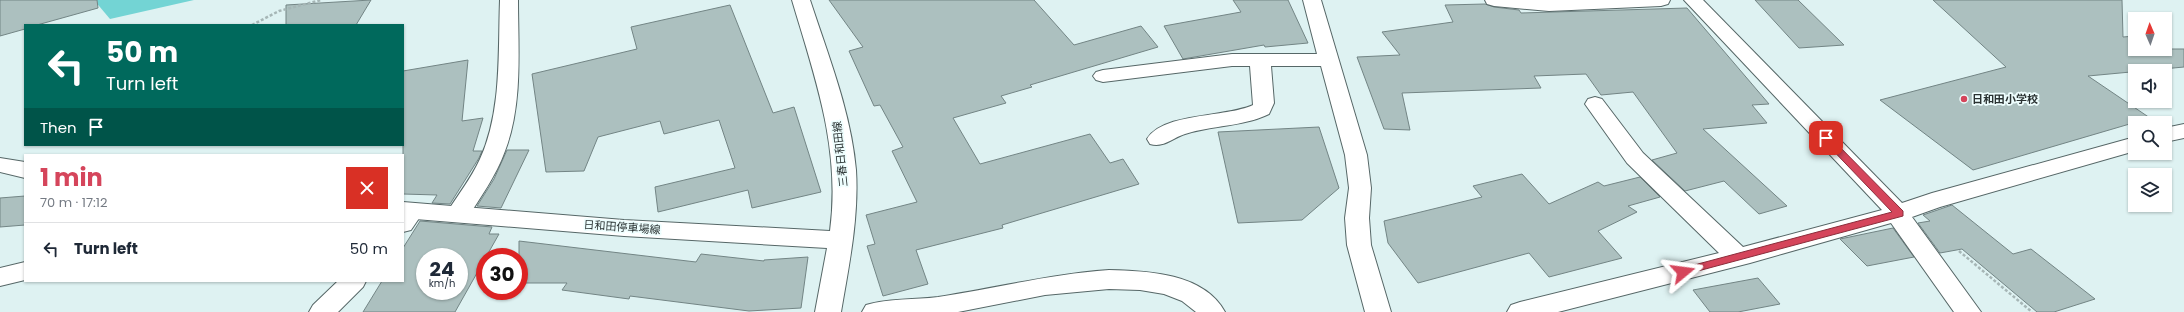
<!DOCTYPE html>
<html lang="en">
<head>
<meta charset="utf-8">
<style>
  :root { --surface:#fff; --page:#f2f2f3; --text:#1f2937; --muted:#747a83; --line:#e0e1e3; --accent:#d5455b }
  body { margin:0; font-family:Poppins,"Noto Sans JP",sans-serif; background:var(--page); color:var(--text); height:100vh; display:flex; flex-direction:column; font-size:15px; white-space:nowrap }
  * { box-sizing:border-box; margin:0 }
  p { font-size:13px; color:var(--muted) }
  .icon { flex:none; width:22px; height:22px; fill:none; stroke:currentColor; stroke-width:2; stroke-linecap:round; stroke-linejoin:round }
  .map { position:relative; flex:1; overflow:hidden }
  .drawer { position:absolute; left:24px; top:154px; width:380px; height:128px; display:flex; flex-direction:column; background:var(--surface); border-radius:0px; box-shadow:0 1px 3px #0004 }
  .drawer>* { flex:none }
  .banner { position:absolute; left:24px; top:24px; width:380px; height:122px; border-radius:0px; box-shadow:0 1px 3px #0004; background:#00695c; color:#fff; overflow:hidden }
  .needle { width:26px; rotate:358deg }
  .controls { position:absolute; left:2128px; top:12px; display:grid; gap:8px }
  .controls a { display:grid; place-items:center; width:44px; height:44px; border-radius:0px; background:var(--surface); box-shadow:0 1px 3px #0004; font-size:20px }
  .speed { position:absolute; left:416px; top:248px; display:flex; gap:8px; font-size:20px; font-weight:700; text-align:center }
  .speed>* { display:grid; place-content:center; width:52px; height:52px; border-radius:50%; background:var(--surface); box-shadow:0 1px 3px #0004; line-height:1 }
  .speed small { font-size:10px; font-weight:400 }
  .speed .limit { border:6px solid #d22; background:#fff; color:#111 }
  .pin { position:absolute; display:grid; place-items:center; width:34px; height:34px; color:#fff; margin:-17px; border-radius:8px; box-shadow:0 2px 6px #0006 }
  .me { position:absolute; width:44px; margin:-22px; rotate:74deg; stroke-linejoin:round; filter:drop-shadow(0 0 3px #0008) }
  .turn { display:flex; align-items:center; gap:14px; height:84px; padding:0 16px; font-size:18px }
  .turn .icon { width:52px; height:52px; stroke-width:2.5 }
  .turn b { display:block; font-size:28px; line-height:34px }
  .then { display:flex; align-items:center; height:38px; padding:0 16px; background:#0003; gap:8px; font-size:15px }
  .round { display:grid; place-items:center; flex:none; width:42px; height:42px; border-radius:0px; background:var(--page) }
  .head { display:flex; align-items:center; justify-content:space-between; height:68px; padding:0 16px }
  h1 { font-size:24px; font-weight:700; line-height:30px; color:var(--accent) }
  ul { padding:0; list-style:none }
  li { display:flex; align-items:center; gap:12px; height:52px; padding:0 16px; border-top:1px solid var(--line) }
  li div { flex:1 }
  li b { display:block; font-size:15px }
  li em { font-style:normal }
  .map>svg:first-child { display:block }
  .green { fill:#73d4d4 }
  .building { fill:#acc0bf; stroke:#738585; fill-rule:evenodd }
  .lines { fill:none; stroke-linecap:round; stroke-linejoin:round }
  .minor-casing { stroke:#566767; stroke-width:2 }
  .secondary-casing { stroke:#566767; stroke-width:2 }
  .path { stroke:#a6b6b6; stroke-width:2.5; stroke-dasharray:3 2; stroke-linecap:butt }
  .minor { fill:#fff; fill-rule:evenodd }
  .secondary { fill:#fff; fill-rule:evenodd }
  .route { fill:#d5455b; stroke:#8a2d3b }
  .poi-dot { fill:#d5455b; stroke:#eefefe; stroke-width:1.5 }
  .labels { text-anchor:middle; stroke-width:3.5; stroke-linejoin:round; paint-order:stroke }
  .poi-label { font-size:11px; font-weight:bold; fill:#2a3232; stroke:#eefefe; text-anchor:start }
  .street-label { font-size:11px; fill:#2a3232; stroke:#eefefe }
</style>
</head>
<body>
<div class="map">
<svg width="2184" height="312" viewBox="0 0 2184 312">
  <rect width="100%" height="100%" fill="#def2f2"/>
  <path class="green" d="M94 0H194L110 19Z"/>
  <path class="building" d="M0 0H97L98 8 37 25H25V29L0 36Z
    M371 0 356 25H286V5Z
    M829 0H1034L1074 45 1141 26 1158 47 1030 85 1032 87 1001 96 1006 103 953 118 980 164 1090 134 1110 163 1123 159 1139 184 1002 225 1003 228 916 250 928 284 883 296 867 246 875 244 866 215 917 202 892 151 903 147 880 105 874 106 849 51 863 47Z
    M1233 0H1288L1308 43 1265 47 1264 45 1183 59 1164 26 1241 12Z
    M1755 0H1798L1844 45 1799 48Z
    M1933 0H2122L2123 37 2135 36V49H2184V67L2088 76 2150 118 1973 170 1880 100 2006 67Z
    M1485 4 1494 7 1519 10 1521 13 1687 8 1769 104 1752 105 1767 123 1703 129 1787 206 1759 214 1724 181 1685 191 1652 160 1677 153 1633 92 1601 95 1586 74 1534 76 1541 88 1402 93 1410 130 1384 129 1357 57 1400 55 1382 32 1453 22 1445 5Z
    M730 5 773 113 794 107 821 192 752 208 748 190 658 212 655 187 735 168 719 120 664 134 660 121 598 137 584 171 546 172 532 74 637 49 631 27Z
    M468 60 462 121 483 118 473 151H482L479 158 450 204 432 203 437 195 403 194V71Z
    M1319 127 1339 188 1302 220 1238 223 1218 132Z
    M507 150H529L501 208 477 206 494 179Z
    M1522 174 1549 204 1598 182 1604 186 1640 177 1660 197 1628 206 1637 212 1598 231 1622 258 1549 277 1529 253 1418 283 1388 243 1384 221 1482 197 1473 186Z
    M25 196V225L0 227V198Z
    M1952 205 2013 254 2031 249 2095 299 2054 312H2037L1962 249 1940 253 1918 223 1930 221 1923 215Z
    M420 221 492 227 489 234H499L455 312H363L382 281H403V248ZM425 257H459V291H425Z
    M1893 228 1914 257 1867 266 1840 239Z
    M519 241 696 262 701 254 764 261V260L808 257 801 308 749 311 630 296 629 299 562 290 567 283H519Z
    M1758 278 1780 304 1738 312H1710L1693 290Z"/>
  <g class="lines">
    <g class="minor-casing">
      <path id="minor" d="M500 0H518C518 49 523 104 505 151 496 176 480 198 466 220L458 222 450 220 446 214C457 196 471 179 480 159 502 111 498 52 500 0Z
        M1303 0H1321L1367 155 1371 188 1369 218 1371 245 1391 312H1365L1347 245 1345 218 1349 188 1345 155 1321 66H1271L1274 103 1269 114C1242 127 1213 125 1185 134 1172 138 1164 148 1150 144L1147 139C1164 112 1225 118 1253 105L1250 66H1232L1103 82 1096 80 1093 76 1096 72 1103 70 1232 54H1317Z
        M1485 0H1670L1668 4 1661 6 1549 11 1494 6 1487 4Z
        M1684 0H1703L1902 203 1932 193 2135 137V151L1940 207 1912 217 1981 312H1954L1891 223 1750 263 1558 312H1507L1511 305 1520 302 1719 253 1627 163 1585 104 1588 99 1595 97 1602 99 1643 153 1743 247 1882 210Z
        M2184 124V138L2165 142V128Z
        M0 158 25 162V178L0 172Z
        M412 203 420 205 424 211 411 230 403 232V206Z
        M1109 270C1148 271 1204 273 1225 312H1196L1182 301 1164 294 1140 290 1109 289 1045 295 958 312H862L866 305C889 298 915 300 938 297 996 288 1051 274 1109 270Z
        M338 281H366L363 287 338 312H309L313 305Z"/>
    </g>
    <g class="secondary-casing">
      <path id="secondary" d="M792 0H810C828 55 851 112 856 170 859 218 849 265 841 312H815L827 248 624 236 403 218V202L624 220 830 231C841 148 815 78 792 0Z
        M25 262V280L0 286V268Z"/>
    </g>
    <path class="path" d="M252 25 279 11 321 0
      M1959 251 2032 312"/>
    <use href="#minor" class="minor"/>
    <use href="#secondary" class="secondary"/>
  </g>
  <path class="route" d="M1826 135 1829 136 1903 211V216L1683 275 1680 274 1678 272 1683 268 1892 212 1823 140 1822 138Z"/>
  <circle class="poi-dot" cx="1964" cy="99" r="4"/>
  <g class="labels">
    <g class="poi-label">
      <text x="1972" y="103">日和田小学校</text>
    </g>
    <g class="street-label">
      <text transform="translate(840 154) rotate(-96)" y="4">三春日和田線</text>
      <text transform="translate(622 227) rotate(4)" y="4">日和田停車場線</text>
    </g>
  </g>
</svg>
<div class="controls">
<a><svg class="needle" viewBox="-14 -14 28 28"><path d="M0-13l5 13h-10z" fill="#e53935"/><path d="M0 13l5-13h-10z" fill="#747a83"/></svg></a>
<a><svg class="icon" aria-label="sound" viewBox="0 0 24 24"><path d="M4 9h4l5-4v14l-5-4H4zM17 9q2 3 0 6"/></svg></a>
<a><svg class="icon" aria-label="search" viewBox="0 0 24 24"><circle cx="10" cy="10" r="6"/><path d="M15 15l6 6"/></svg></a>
<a><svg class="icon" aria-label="layers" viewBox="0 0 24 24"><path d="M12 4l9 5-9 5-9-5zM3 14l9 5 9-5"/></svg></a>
</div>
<div class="speed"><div>24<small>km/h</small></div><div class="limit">30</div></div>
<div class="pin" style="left:1826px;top:138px;background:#d93025"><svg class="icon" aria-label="arrive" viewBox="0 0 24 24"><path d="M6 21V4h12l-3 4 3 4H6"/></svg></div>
<svg class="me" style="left:1683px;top:272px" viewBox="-20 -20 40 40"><path d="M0-17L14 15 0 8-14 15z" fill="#d5455b" stroke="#fff" stroke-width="4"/></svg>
<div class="banner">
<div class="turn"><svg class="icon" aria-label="left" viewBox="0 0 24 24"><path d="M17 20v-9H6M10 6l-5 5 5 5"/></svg><div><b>50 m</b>Turn left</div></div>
<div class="then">Then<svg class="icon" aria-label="arrive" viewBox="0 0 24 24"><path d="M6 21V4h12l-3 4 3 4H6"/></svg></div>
</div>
<section class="drawer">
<div class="head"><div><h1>1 min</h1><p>70 m · 17:12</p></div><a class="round" style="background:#d93025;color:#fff"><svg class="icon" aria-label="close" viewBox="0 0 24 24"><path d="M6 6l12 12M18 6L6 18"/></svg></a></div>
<ul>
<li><svg class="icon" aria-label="left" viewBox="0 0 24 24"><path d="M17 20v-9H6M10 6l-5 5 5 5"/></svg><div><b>Turn left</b></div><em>50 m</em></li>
</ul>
</section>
</div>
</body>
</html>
